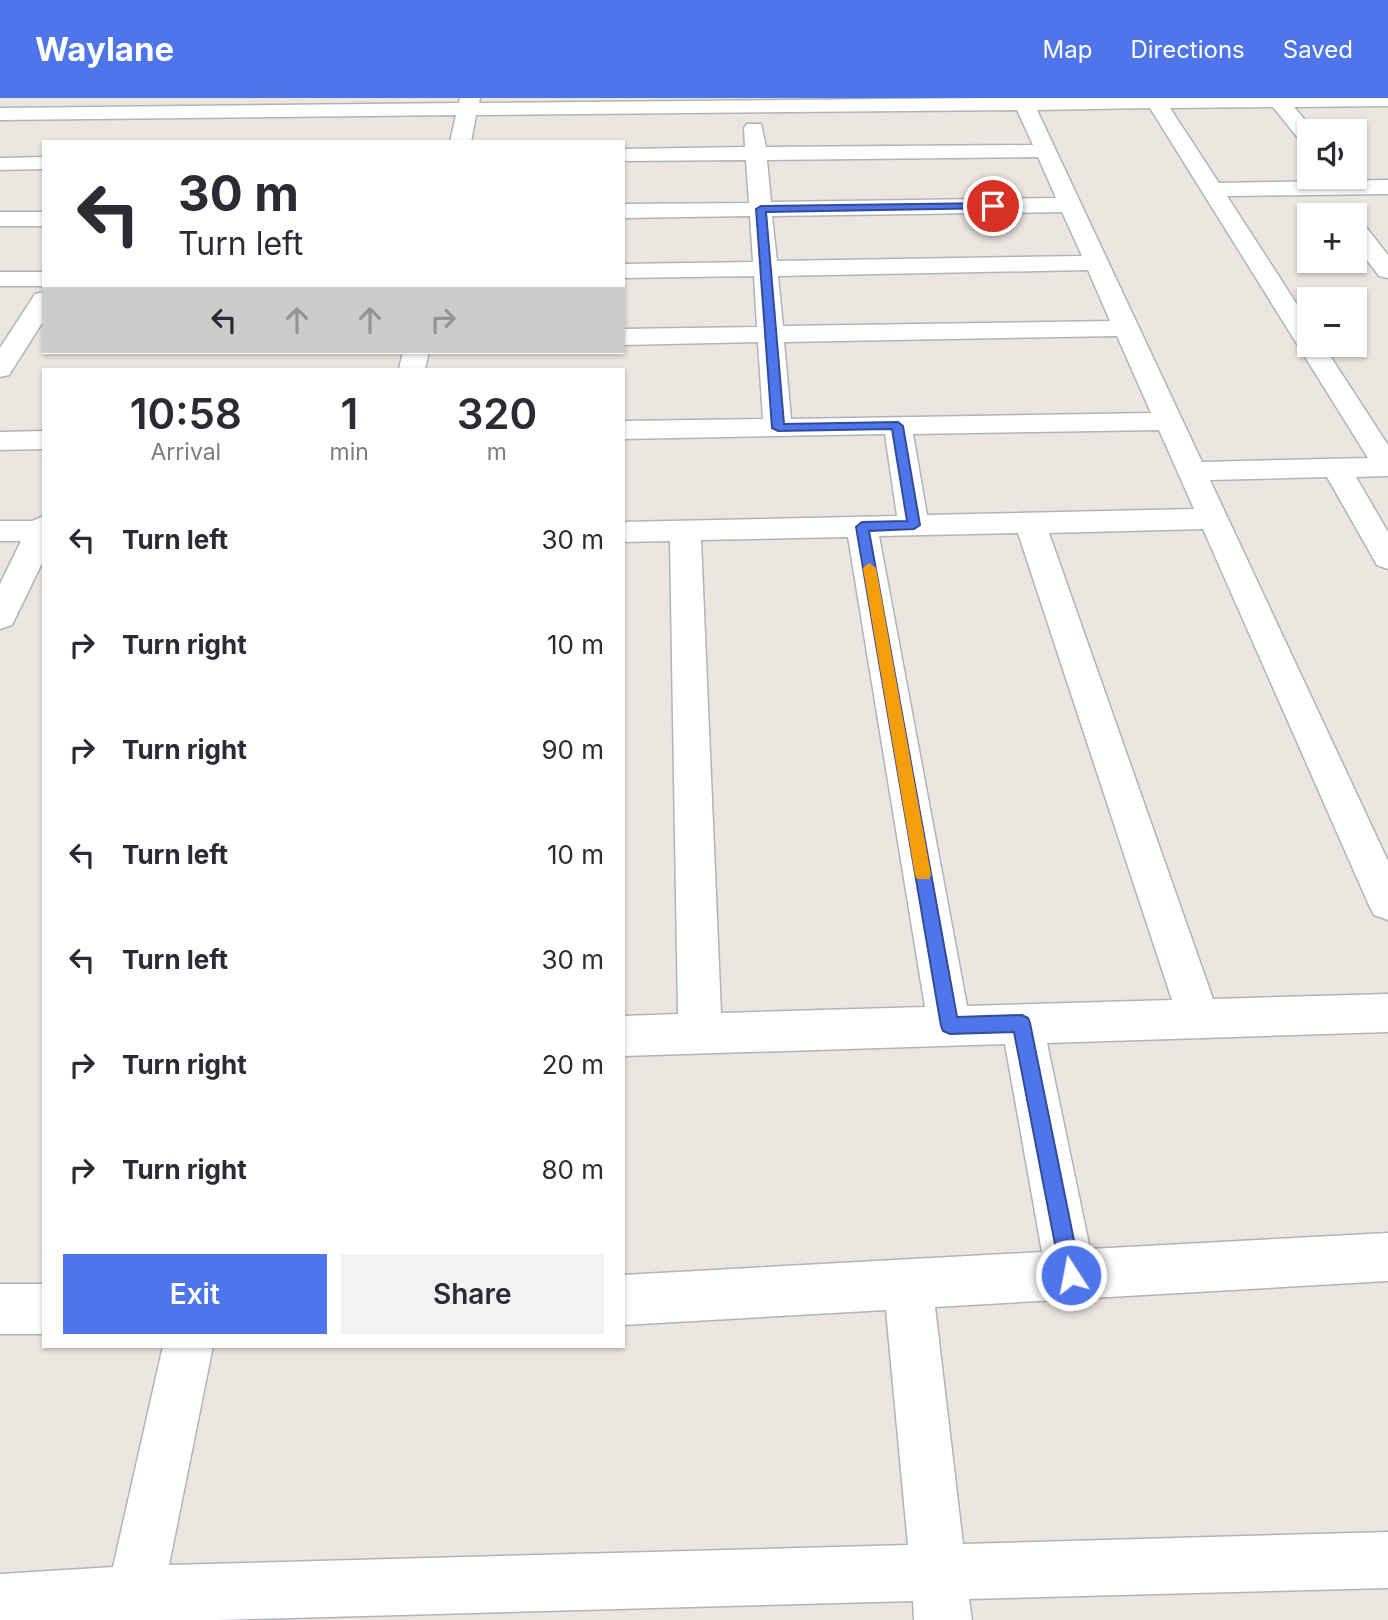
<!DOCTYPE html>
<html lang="en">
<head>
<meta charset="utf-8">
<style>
  :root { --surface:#fff; --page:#f2f2f3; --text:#2b2b33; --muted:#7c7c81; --accent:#4f75ea }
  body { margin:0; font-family:Inter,sans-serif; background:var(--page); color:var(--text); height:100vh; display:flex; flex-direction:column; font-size:26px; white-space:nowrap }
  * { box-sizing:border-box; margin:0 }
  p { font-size:23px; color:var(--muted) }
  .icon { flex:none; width:38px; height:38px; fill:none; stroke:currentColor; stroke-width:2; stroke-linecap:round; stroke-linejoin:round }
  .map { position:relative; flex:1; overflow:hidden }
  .panel { position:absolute; left:42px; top:270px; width:583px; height:980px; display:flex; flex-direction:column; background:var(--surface); border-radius:0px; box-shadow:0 2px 5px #0004 }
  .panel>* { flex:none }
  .top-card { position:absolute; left:42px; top:42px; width:583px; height:214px; border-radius:0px; box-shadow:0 2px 5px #0004; background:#fff; color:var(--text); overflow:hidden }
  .controls { position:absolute; left:1297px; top:21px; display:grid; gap:14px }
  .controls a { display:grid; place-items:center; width:70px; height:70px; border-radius:0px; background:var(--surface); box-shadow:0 2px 5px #0004; font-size:35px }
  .pin { position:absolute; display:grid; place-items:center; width:60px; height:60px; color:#fff; margin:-30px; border:4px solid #fff; border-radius:50%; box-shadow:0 2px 7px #0007 }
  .me { position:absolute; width:77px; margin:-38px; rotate:349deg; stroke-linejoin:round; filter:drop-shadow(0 0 5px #0008) }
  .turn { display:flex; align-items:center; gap:24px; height:147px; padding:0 21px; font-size:32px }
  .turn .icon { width:91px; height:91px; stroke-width:2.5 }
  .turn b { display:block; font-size:49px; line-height:60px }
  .lanes { display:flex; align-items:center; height:66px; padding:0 21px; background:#0003; justify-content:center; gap:35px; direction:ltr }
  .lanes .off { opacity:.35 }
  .eta { display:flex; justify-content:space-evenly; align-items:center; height:119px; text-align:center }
  .eta b { font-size:42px; font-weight:600; line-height:49px }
  .cta { display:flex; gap:14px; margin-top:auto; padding:14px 21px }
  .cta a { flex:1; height:80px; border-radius:0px; background:var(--accent); color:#fff; font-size:28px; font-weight:600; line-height:80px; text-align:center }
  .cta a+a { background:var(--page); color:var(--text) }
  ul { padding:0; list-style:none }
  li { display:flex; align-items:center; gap:21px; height:105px; padding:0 21px }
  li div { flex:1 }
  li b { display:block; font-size:26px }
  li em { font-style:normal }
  header { display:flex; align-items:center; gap:42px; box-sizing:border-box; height:98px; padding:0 35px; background:var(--accent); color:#fff }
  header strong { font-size:33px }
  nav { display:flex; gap:38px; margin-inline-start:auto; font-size:24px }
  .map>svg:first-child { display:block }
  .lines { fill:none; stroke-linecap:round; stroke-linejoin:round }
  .minor-casing { stroke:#b0b3bb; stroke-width:3 }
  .minor { fill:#fff; fill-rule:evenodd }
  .route { fill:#4f75ea; stroke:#334c98; stroke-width:2 }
  .slow { fill:#f59e0b }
</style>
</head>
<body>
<header>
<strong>Waylane</strong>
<nav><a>Map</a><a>Directions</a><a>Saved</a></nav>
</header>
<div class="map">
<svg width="1388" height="1522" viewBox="0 0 1388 1522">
  <rect width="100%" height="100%" fill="#ece6e0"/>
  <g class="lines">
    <g class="minor-casing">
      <path id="minor" d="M460 0H480L479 5 991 0H1388V8L1294 9 1314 33H1309V47L1302 45 1273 9 1170 10 1219 85 1388 82V96L1227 98 1309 225V247H1323L1388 347V378L1356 379 1388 434V471L1377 467 1327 379 1210 382 1388 763V822L1374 817 1368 805 1203 431 1049 435 1213 901 1388 896V934L1047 945 1090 1151 1388 1135V1183L935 1209 963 1446 1388 1434V1490L969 1501 972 1522H914L913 1503 217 1522H0V1476L113 1469 163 1248H213L169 1467 908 1447 886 1212 623 1227V1177L1042 1154 1005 946 623 958V918L678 916 670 443 623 444V424L897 418 885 336 623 341V323L763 321 758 244 623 247V231L757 229 754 178 623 180V166L753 164 750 118 623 120V106L749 105 746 62 623 63V51L745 49 744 30 747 26H761L766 49 1033 47 1017 12 476 17 471 44H450L456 17 0 22V10L459 5ZM1150 10 1368 360 1202 364 1037 12ZM1038 59 1056 100 771 104 767 62ZM1062 114 1082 158 777 163 772 118ZM1088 172 1110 223 783 228 778 178ZM1117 238 1151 315 791 321 784 244ZM1159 332 1194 411 927 417 913 336ZM1018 435 1172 902 967 908 879 438ZM848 439 925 909 721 915 701 442Z
        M44 59V71L0 72V60Z
        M0 114H44V128H0Z
        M1354 122 1362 124 1388 157V180L1379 178 1354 145Z
        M0 174H44V188H0Z
        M44 194V222L9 277 0 279V250L35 196Z
        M403 254H429L425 271H399Z
        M44 333V351L0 352V334Z
        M44 418V461L12 527 0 531V486L21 443H0V423H32Z
        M0 1186H44V1236H0Z"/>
    </g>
    <use href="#minor" class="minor"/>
  </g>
  <path class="route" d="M993 105 997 108 996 110 766 114 784 326 898 324 903 328 920 427 914 431 869 433 957 919 1022 917 1028 920 1030 925 1081 1177 1078 1184 1071 1187 1064 1184 1061 1177 1014 934 950 936 943 933 941 928 856 429 862 424 907 423 892 331 778 333 772 330 756 111 761 108Z"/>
  <path class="slow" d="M869 465 876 470 931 777 929 781H917L915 777 863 470Z"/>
</svg>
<div class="controls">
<a><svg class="icon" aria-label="sound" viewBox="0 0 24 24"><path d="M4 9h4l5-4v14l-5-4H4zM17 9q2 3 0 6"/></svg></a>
<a>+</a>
<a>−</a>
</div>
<div class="pin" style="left:993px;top:108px;background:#d93025"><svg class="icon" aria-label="arrive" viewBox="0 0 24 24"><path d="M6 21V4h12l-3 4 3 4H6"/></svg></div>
<svg class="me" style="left:1071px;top:1177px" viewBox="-20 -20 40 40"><circle r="17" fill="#4f75ea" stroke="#fff" stroke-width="3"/><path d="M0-11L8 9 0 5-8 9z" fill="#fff"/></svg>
<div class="top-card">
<div class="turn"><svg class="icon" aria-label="left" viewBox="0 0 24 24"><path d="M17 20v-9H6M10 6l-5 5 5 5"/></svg><div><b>30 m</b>Turn left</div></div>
<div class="lanes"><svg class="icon" aria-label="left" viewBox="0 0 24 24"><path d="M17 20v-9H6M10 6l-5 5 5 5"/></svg><svg class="icon off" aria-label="ahead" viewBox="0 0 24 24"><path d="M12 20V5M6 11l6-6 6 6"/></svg><svg class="icon off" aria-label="ahead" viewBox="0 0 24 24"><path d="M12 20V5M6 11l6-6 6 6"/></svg><svg class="icon off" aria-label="right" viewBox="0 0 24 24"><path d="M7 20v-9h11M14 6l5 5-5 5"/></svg></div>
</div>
<section class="panel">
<div class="eta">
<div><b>10:58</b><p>Arrival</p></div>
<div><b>1</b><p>min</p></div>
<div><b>320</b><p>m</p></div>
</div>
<ul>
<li><svg class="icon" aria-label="left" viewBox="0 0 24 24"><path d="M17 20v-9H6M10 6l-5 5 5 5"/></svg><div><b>Turn left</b></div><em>30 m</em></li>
<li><svg class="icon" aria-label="right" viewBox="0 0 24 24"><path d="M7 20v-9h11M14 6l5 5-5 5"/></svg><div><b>Turn right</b></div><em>10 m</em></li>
<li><svg class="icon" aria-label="right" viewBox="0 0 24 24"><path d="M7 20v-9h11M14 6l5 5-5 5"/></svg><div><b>Turn right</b></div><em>90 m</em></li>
<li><svg class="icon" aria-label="left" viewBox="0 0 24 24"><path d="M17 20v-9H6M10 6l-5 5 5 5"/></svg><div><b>Turn left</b></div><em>10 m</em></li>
<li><svg class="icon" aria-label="left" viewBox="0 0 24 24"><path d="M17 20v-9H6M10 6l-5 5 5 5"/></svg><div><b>Turn left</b></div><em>30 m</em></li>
<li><svg class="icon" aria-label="right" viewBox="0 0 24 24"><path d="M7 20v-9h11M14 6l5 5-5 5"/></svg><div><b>Turn right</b></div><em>20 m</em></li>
<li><svg class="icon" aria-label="right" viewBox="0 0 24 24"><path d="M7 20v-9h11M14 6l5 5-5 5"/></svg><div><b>Turn right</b></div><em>80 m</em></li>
</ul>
<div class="cta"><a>Exit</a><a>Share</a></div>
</section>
</div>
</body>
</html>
